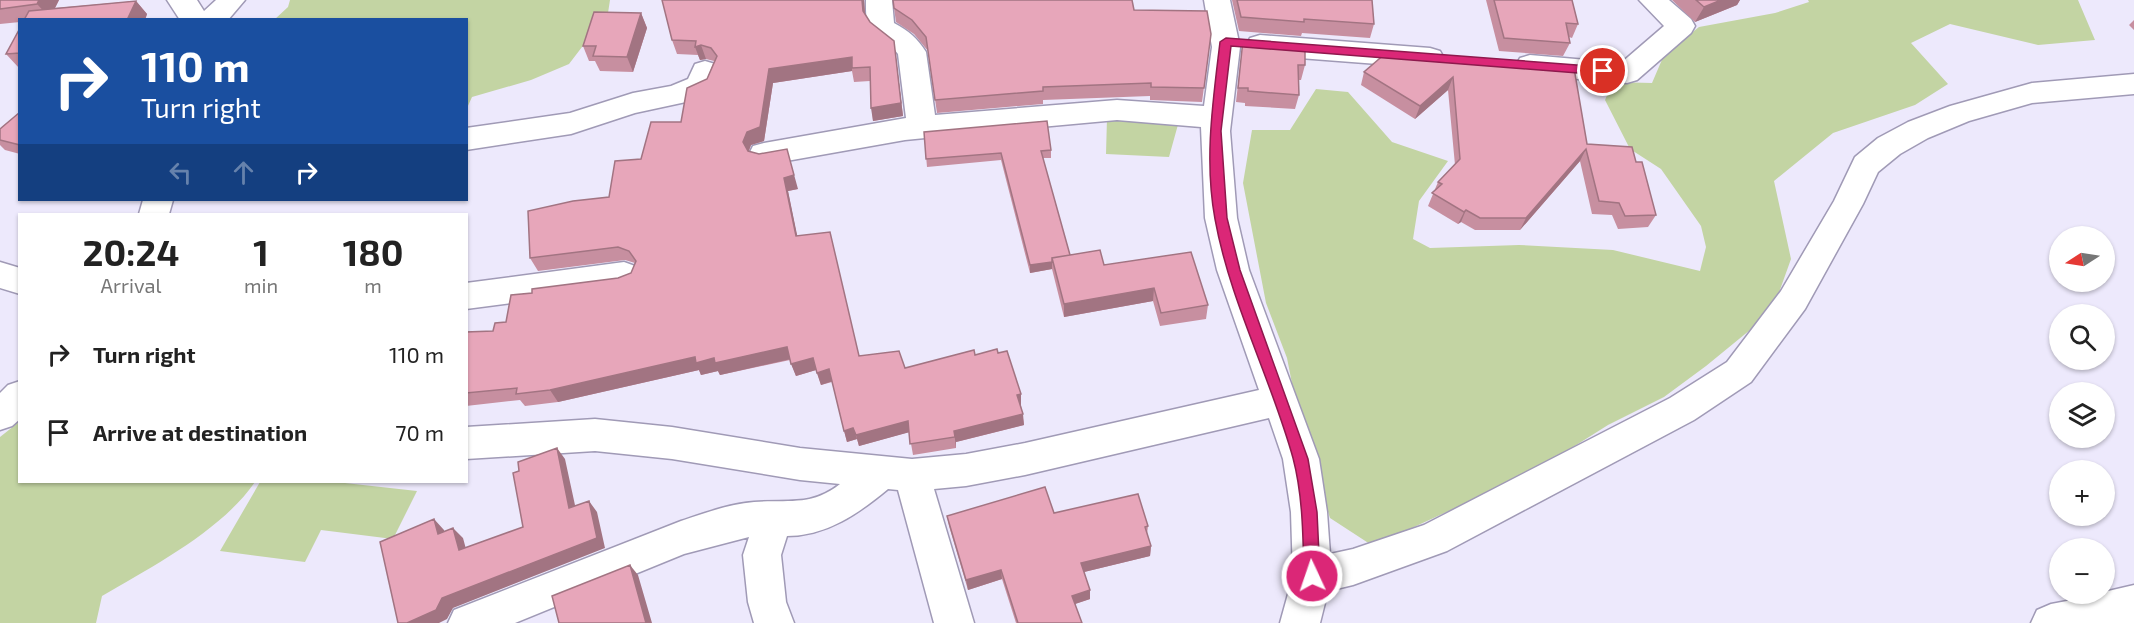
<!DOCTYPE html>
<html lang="en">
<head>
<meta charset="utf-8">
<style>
  :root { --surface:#fff; --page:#f6f6f6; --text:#222; --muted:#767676 }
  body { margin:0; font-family:"Exo 2",sans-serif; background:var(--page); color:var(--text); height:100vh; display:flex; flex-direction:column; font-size:22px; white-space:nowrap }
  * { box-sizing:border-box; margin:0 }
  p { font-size:20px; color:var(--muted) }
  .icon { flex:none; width:33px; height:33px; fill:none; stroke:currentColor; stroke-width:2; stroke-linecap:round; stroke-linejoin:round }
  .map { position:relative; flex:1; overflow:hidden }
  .details { position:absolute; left:18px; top:213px; width:450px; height:270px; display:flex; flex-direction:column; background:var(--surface); border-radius:0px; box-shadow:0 2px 4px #0004 }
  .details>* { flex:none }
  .top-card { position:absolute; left:18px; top:18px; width:450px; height:183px; border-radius:0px; box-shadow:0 2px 4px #0004; background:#1a4fa0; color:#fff; overflow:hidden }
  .needle { width:39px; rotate:258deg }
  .tools { position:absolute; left:2049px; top:226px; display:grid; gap:12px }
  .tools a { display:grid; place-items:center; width:66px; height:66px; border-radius:50%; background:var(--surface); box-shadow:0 2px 4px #0004; font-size:30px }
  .pin { position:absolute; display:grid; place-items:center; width:51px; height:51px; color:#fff; margin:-26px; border:3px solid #fff; border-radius:50%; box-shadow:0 2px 6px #0007 }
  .me { position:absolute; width:66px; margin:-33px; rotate:357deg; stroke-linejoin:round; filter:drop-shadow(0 0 4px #0008) }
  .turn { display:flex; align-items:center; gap:21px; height:126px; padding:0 24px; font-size:27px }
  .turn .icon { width:78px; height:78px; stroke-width:2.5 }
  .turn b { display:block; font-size:42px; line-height:51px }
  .lanes { display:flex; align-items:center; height:57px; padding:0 24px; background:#0003; justify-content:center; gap:30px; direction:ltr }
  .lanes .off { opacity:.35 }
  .eta { display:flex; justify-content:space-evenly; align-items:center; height:102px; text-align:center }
  .eta b { font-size:36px; font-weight:700; line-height:42px }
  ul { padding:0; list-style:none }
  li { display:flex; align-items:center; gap:18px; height:78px; padding:0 24px }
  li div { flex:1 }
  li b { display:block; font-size:22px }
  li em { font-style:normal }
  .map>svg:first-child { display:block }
  .green { fill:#c3d4a3 }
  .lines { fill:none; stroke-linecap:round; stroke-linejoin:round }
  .minor-casing { stroke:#a09ab6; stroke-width:3 }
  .major-casing { stroke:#a09ab6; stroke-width:3 }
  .minor { fill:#fff; fill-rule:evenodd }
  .major { fill:#fff; fill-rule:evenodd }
  .wall { fill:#c78fa0 }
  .shaded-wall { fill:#a27482 }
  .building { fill:#e7a6ba; stroke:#a27482; stroke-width:1.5 }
  .route { fill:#db2777; stroke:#8e194d; stroke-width:1.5 }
</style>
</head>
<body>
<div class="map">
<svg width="2134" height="623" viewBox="0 0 2134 623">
  <rect width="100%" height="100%" fill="#ede9fc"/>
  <path class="green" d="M290 0H610L608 13 569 64 531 80 472 97 467 108 466 20H274L288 7Z
    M1808 0H2078L2095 40 2038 45 1950 24 1911 43 1948 84 1915 105 1833 133 1774 181 1791 259 1772 312 1706 366 1664 397 1608 425 1535 471 1373 546 1330 518 1315 472 1298 414 1287 358 1266 303 1243 183 1252 130H1290L1316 89 1348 92 1392 142 1448 161 1419 201 1413 239 1430 248 1519 245 1613 250 1700 271 1706 247 1701 226 1661 169 1630 149 1605 100 1613 82 1652 83 1664 55 1699 27 1775 13 1809 2Z
    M1107 118 1179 121 1169 157 1106 154Z
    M19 422 20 482H255C221 531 153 566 102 596L96 623H0V437Z
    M260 482H336L417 491 393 539 321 530 305 562 220 551Z"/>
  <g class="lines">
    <g class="minor-casing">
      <path id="minor" d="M167 0H197L204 11 216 0H245L228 20H180Z
        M866 0H892L894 23C909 31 917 38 926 52L935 115 1117 100 1204 106 1212 47 1204 0H1230L1240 47 1230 131 1237 218 1249 270 1319 459 1327 512 1330 554 1353 549 1424 525 1670 398 1727 362 1781 291 1834 201 1855 157 1878 138 1908 122 1950 106 2032 83 2134 74V94L2032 103 1969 121 1928 138 1900 154 1878 172 1863 204 1805 309 1751 382 1694 420 1447 551 1353 585 1328 591 1320 623H1280L1293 576 1291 512 1283 459 1269 418 1025 475 966 486 934 489 974 623H934L898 490 888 489C859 513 827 536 787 536L781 555 786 602 794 623H754L748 602 743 555 749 537 684 554 515 623H448L454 610 681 521C705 513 729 504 754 502 788 499 811 507 840 484L800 480 672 459 595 451 466 459V427L595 419 672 427 800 448 912 459 966 454 1025 443 1259 390 1217 270 1205 218 1201 127 1117 120 996 131 905 140 764 165 753 162 749 154 753 146 764 143 906 118 898 54C878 27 865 47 866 0Z
        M1639 0H1669L1691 19 1695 26 1691 33 1637 80 1627 83 1530 75 1520 72 1516 65 1520 58 1530 55 1621 63 1664 26Z
        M1260 35 1430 48 1440 51 1444 58 1440 65 1430 68 1260 55 1250 52 1246 45 1250 38Z
        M705 61 715 64 719 71 710 92 686 102 635 113 571 134 466 150V128L570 113 633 93 671 86 688 79 695 64Z
        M143 200H173L169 214H139Z
        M0 262 20 268V294L0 288Z
        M624 262 635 266 640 275 635 284 624 288 466 309V283Z
        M20 381V419L12 426 0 430V393L8 385Z"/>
    </g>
    <g class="major-casing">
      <path id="major" d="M2134 585V623H2031L2037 610 2051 604 2104 594V592Z"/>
    </g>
    <use href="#minor" class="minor"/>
    <use href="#major" class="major"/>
  </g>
  <path class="wall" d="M0 0H59L55 8 136 1 147 14 145 20H20V22L0 24Z
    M864 0 865 14 870 22 894 41 903 116 873 121 870 81 854 82 852 71 773 83 764 141 751 145 749 151 798 189 788 191 797 236 859 356 905 368 975 355 998 353 1021 394V406L1024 425 956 442V448L913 455 909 432 859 446 857 439 847 442 832 382 821 385 816 370 796 376 790 360 720 375 718 371 701 375 699 370 558 402 525 406 520 400 466 406V332L493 331 506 322 532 293 618 278 631 273 635 263 625 260 538 271 530 258 609 197 641 159 681 122 707 79 714 61 706 59 700 60 698 55 677 54 672 40Z
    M1232 0H1372L1374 24 1370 38 1302 33 1301 36 1239 31Z
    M1486 0H1572L1578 24 1572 38 1569 37 1570 43 1563 56 1499 51Z
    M1672 0H1740L1737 5 1695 22Z
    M894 8 1134 10 1211 34 1202 102 1150 100V96L1043 100V104L937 113 928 51 914 34 896 22Z
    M641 13 647 28 633 72 600 71 595 61H589L583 46Z
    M2134 20V30L2129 25Z
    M1243 40 1305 65 1301 80H1298L1299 95 1295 109 1245 106V103L1236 102Z
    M20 53 19 68 6 54Z
    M1574 68 1587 144 1636 162 1656 215 1648 227 1618 229 1612 215 1592 214 1580 161 1520 230H1475L1461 222 1458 224 1428 206 1438 182 1455 165 1448 90 1415 119 1361 85 1364 72Z
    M20 112V154L5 150 0 145V129Z
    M924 132 1051 150V158H1043L1070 255 1104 265 1208 305 1206 319 1160 326 1153 301 1064 317 1052 269 1030 273 1001 160 927 167Z
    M1054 513 1148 526 1147 534 1151 546 1150 556 1084 572 1090 599 1075 604 1082 623H1016L1002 579 968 590 949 526 947 516Z"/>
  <path class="shaded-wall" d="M39 0H59L50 18 37 4Z
    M862 0H864L866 25 863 11Z
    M1721 0H1740L1737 5 1695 22 1704 7Z
    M136 1 147 14 145 20H127Z
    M641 13 647 28 633 72 627 57Z
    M894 41 903 116 873 121 871 108Z
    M701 45 706 59 700 60 695 47Z
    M852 57V71L773 83 764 141 751 145 747 155 743 142 769 69Z
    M1453 77 1448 90 1415 119 1420 106Z
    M787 149 798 189 788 191 800 249 796 236 784 178Z
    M1586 149 1580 161 1520 230 1526 218Z
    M1466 210 1461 222 1458 224 1464 212Z
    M1052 262V269L1030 273V265Z
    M1154 288 1153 301 1064 317V304Z
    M787 347 791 359 720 375 718 371 701 375 699 370 558 402 550 390 695 357 714 358Z
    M813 358 816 370 796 376 791 364Z
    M829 369 833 381 821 385 817 373Z
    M1021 394V406H1018L1017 395Z
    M1023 414 1024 425 956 442V448L954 431Z
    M908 421 910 432 859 446 856 435Z
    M853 428 857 439 847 442 844 431Z
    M557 448 565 459 578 519 569 508Z
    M589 501 597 512 605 548 453 608 447 619 439 623H407L442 598Z
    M434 519 444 530 449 545 438 534Z
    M453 528 463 538 469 560 459 550Z
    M1151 546 1150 556 1080 573 1081 563Z
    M630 565 638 575 652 623H646Z
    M1001 570 1002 579 968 590 966 580Z
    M1090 590V599L1072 605V596Z"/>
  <path class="building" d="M0 0H39L37 4 0 9Z
    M662 0H862L863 11 870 22 894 41 901 103 871 108 870 67 852 68V57L769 69 760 127 747 132 743 142 748 151 759 154 787 149 794 175 784 178 796 236 830 232 859 356 899 351 905 368 974 350 975 355 997 349 998 353 1007 351 1021 394 1017 395 1023 414 954 431 955 437 910 444 908 421 856 435 853 428 844 431 829 369 817 373 813 358 791 364 787 347 715 363 714 358 696 363 695 357 550 390 516 394 517 388 466 393V332L493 331 495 323 506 322 511 295 532 293V289L618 278 631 273 636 261 629 251 618 247 530 258 528 211 573 201 609 197 615 161 641 159 651 122H681L687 88 707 79 717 56 711 48 701 45 695 47 696 41 672 40Z
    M893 0H1132L1134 10 1207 11 1211 34 1204 88 1151 87V83L1043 87V91L935 100 926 37 912 20 894 8Z
    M1237 0H1372L1374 24 1304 19V22L1241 17Z
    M1494 0H1572L1578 24 1566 23 1570 43 1504 38Z
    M1696 0H1721L1704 7Z
    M136 1 127 20H24L29 11Z
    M594 12 641 13 627 57 593 56 596 46H583Z
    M20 28V53L6 54Z
    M1243 40 1305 45V65H1298L1299 95 1248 91V88H1238Z
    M1386 53 1574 68 1587 144 1632 147 1636 162H1642L1656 215 1625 216 1619 203 1599 201 1586 149 1526 218H1480L1466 210 1464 212 1432 193 1442 184 1438 182 1460 159 1453 77 1420 106 1364 72Z
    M20 112V145L0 140V129Z
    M1047 121 1051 150 1041 151 1070 255 1052 258V262L1030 265 1001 153 926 159 924 132Z
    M1100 250 1104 265 1191 252 1208 305 1161 313 1154 288 1064 304 1052 258Z
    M557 448 569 508 589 501 597 538 442 598 436 610 407 623H398L380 542 434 519 438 534 453 528 459 550 523 527 513 473 519 471 518 462Z
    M1045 487 1054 513 1138 494 1148 526 1145 527 1151 546 1081 563 1090 590 1072 596 1082 623H1018L1001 570 966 580 947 516Z
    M630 565 646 623H559L552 596Z"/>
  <path class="route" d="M1226 38 1603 67 1609 71 1603 75 1231 46 1221 131 1227 218 1240 270 1308 459 1317 512 1320 576 1318 582 1312 584 1307 582 1304 576C1303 537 1303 496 1293 458 1271 378 1230 302 1215 219 1204 160 1213 101 1220 42Z"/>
</svg>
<div class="tools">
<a><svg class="needle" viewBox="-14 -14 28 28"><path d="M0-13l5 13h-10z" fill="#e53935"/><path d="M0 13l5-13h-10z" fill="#767676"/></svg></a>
<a><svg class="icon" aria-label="search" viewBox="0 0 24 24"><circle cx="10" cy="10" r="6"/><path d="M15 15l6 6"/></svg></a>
<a><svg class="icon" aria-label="layers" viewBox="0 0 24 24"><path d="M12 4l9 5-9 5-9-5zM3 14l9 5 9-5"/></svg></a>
<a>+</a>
<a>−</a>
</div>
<div class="pin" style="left:1603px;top:71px;background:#d93025"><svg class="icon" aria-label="arrive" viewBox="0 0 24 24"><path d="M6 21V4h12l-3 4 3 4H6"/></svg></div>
<svg class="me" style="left:1312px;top:576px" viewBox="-20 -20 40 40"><circle r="17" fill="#db2777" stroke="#fff" stroke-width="3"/><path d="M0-11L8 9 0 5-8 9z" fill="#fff"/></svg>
<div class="top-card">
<div class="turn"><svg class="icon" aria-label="right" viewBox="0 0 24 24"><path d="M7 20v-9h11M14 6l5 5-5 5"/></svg><div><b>110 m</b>Turn right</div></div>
<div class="lanes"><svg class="icon off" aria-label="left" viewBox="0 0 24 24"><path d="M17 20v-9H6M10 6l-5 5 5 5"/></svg><svg class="icon off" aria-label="ahead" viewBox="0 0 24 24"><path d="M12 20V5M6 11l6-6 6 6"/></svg><svg class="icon" aria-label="right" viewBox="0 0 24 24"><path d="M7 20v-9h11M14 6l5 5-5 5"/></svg></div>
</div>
<section class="details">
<div class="eta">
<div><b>20:24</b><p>Arrival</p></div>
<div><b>1</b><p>min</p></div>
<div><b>180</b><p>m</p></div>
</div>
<ul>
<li><svg class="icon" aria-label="right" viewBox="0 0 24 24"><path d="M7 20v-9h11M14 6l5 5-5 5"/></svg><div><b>Turn right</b></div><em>110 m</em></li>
<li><svg class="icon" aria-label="arrive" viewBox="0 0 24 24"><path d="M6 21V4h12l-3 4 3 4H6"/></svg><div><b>Arrive at destination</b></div><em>70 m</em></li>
</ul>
</section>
</div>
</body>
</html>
